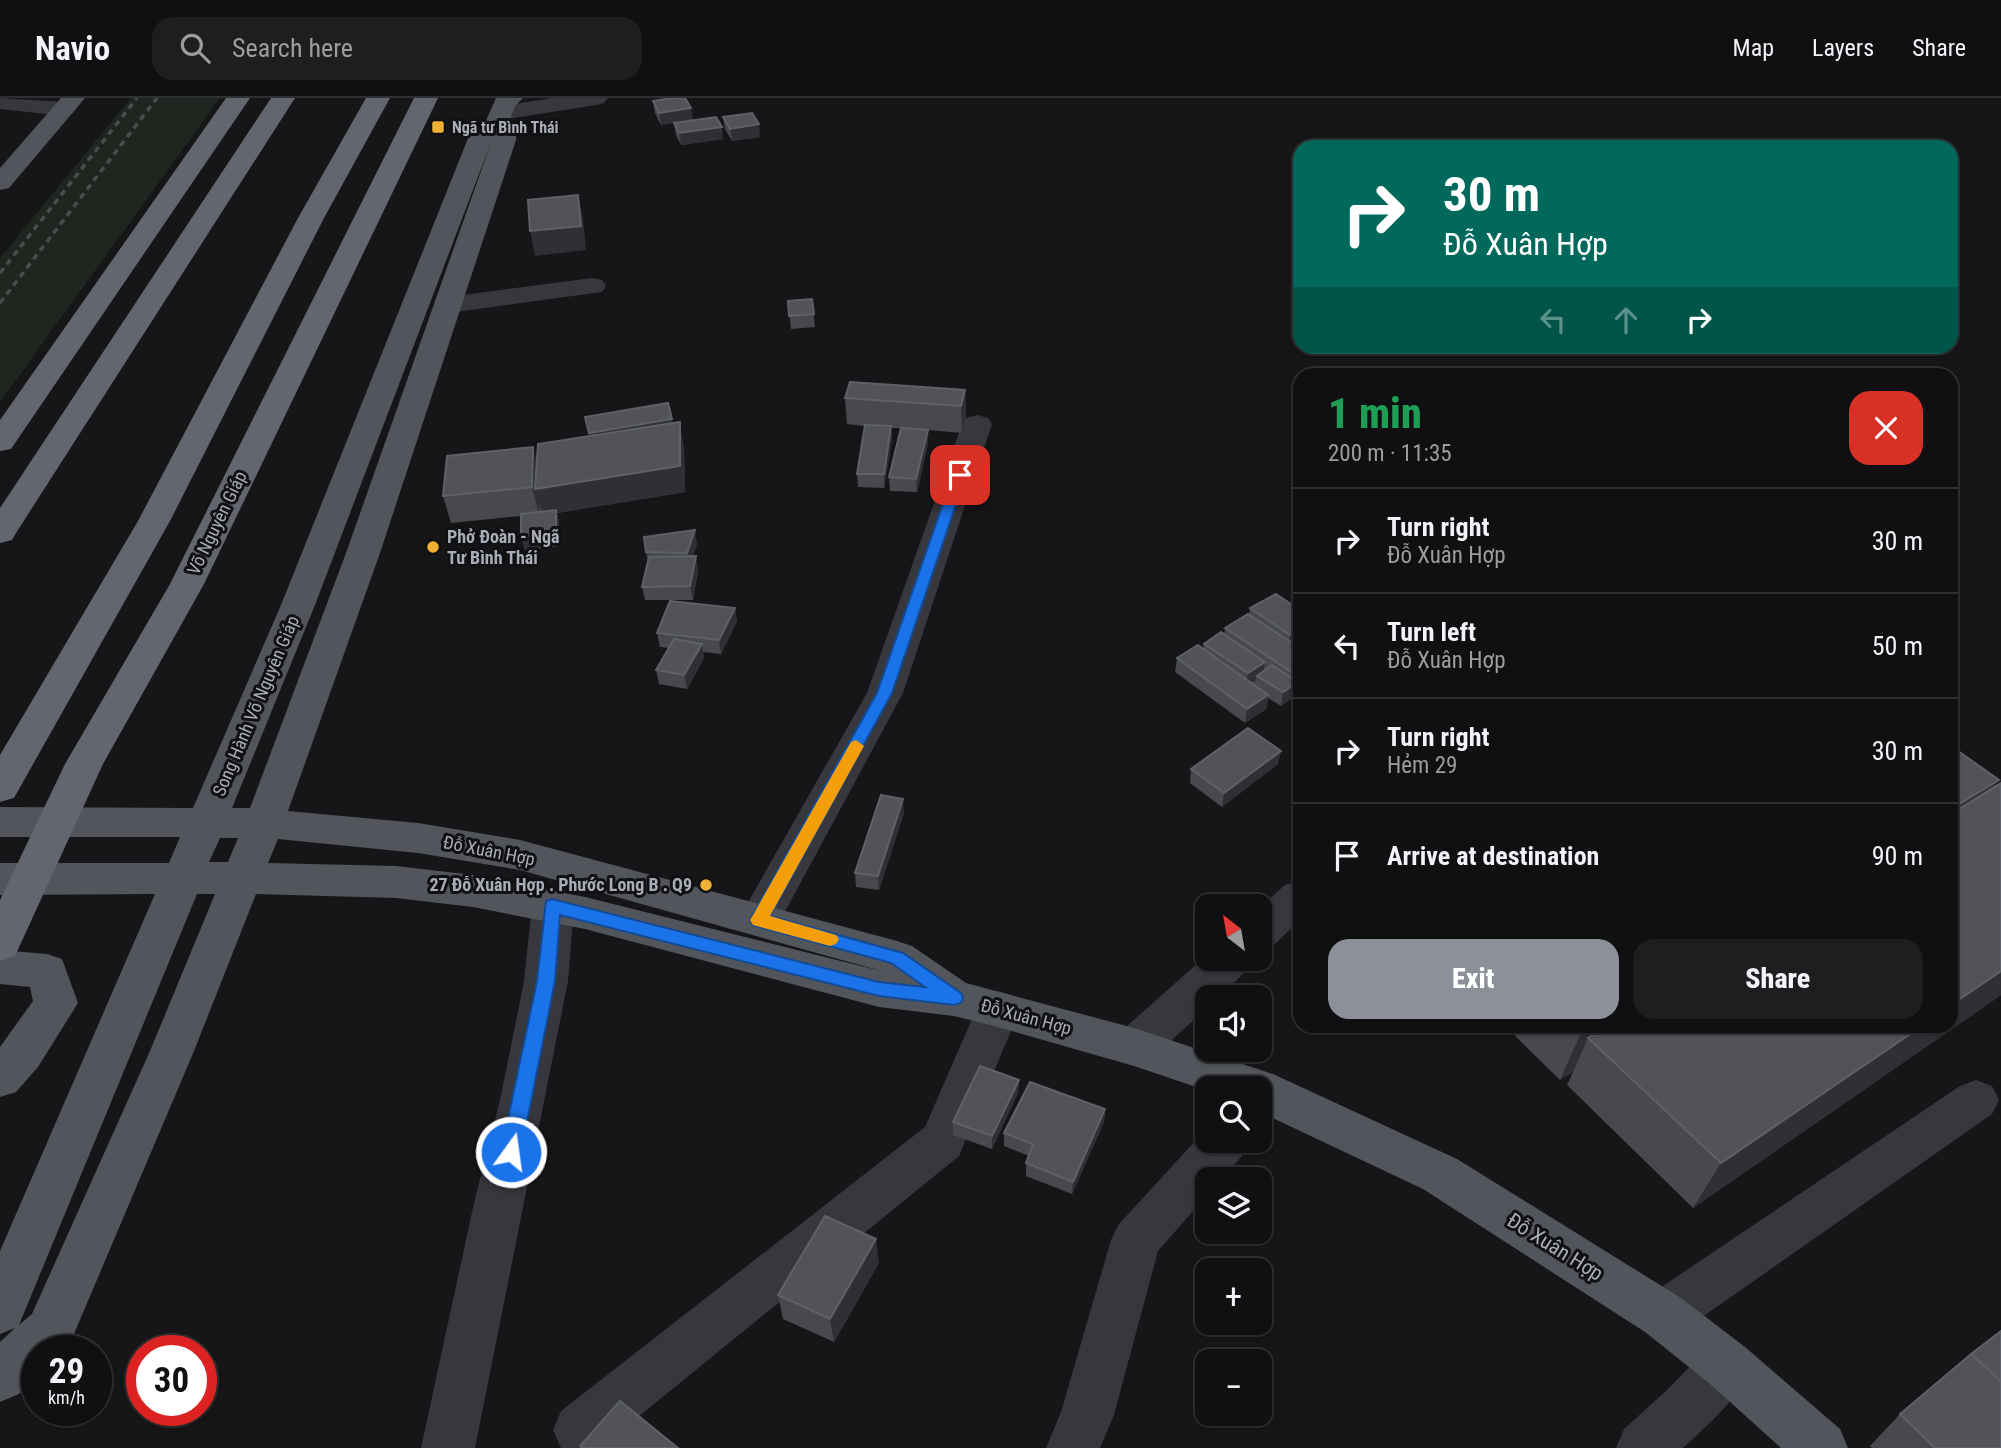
<!DOCTYPE html>
<html lang="en">
<head>
<meta charset="utf-8">
<style>
  :root { --surface:#101012; --page:#1e1e20; --text:#f1f3f6; --muted:#9c9d9f; --line:#303032; --accent:#8c9099 }
  body { margin:0; font-family:"Roboto Condensed",sans-serif; background:var(--page); color:var(--text); height:100vh; display:flex; flex-direction:column; font-size:26px; white-space:nowrap }
  * { box-sizing:border-box; margin:0 }
  p { font-size:23px; color:var(--muted) }
  .icon { flex:none; width:38px; height:38px; fill:none; stroke:currentColor; stroke-width:2; stroke-linecap:round; stroke-linejoin:round }
  .map { position:relative; flex:1; overflow:hidden }
  .sheet { position:absolute; left:1293px; top:270px; width:665px; height:665px; display:flex; flex-direction:column; background:var(--surface); border-radius:21px; box-shadow:0 2px 5px #0004,0 0 0 2px var(--line) }
  .sheet>* { flex:none }
  .hud { position:absolute; left:1293px; top:42px; width:665px; height:214px; border-radius:21px; box-shadow:0 2px 5px #0004,0 0 0 2px var(--line); background:#00695c; color:#fff; overflow:hidden }
  .needle { width:46px; rotate:329deg }
  .fabs { position:absolute; left:1195px; top:796px; display:grid; gap:14px }
  .fabs a { display:grid; place-items:center; width:77px; height:77px; border-radius:14px; background:var(--surface); box-shadow:0 2px 5px #0004,0 0 0 2px var(--line); font-size:35px }
  .speed { position:absolute; left:21px; top:1237px; display:flex; gap:14px; font-size:35px; font-weight:700; text-align:center }
  .speed>* { display:grid; place-content:center; width:91px; height:91px; border-radius:50%; background:var(--surface); box-shadow:0 2px 5px #0004,0 0 0 2px var(--line); line-height:1 }
  .speed small { font-size:18px; font-weight:400 }
  .speed .limit { border:10px solid #d22; background:#fff; color:#111 }
  .pin { position:absolute; display:grid; place-items:center; width:60px; height:60px; color:#fff; margin:-30px; border-radius:14px; box-shadow:0 4px 10px #0006 }
  .me { position:absolute; width:77px; margin:-38px; rotate:14deg; stroke-linejoin:round; filter:drop-shadow(0 0 5px #0008) }
  .turn { display:flex; align-items:center; gap:24px; height:147px; padding:0 35px; font-size:32px }
  .turn .icon { width:91px; height:91px; stroke-width:2.5 }
  .turn b { display:block; font-size:49px; line-height:60px }
  .lanes { display:flex; align-items:center; height:66px; padding:0 35px; background:#0003; justify-content:center; gap:35px; direction:ltr }
  .lanes .off { opacity:.35 }
  .round { display:grid; place-items:center; flex:none; width:74px; height:74px; border-radius:21px; background:var(--page) }
  .head { display:flex; align-items:center; justify-content:space-between; height:119px; padding:0 35px }
  h1 { font-size:42px; font-weight:800; line-height:52px; color:#1e9e55 }
  .cta { display:flex; gap:14px; margin-top:auto; padding:14px 35px }
  .cta a { flex:1; height:80px; border-radius:21px; background:var(--accent); color:#fff; font-size:28px; font-weight:800; line-height:80px; text-align:center }
  .cta a+a { background:var(--page); color:var(--text) }
  ul { padding:0; list-style:none }
  li { display:flex; align-items:center; gap:21px; height:105px; padding:0 35px; border-top:2px solid var(--line) }
  li div { flex:1 }
  li b { display:block; font-size:26px }
  li em { font-style:normal }
  header { display:flex; align-items:center; gap:42px; box-sizing:border-box; height:98px; padding:0 35px; background:var(--surface); border-bottom:2px solid var(--line) }
  header strong { font-size:33px }
  nav { display:flex; gap:38px; margin-inline-start:auto; font-size:24px }
  .search { width:490px; height:63px; background:var(--page); display:flex; align-items:center; gap:18px; box-sizing:border-box; padding:0 24px; border-radius:21px; color:var(--muted); font-size:26px }
  .map>svg:first-child { display:block }
  .green { fill:#1e261f }
  .lines { fill:none; stroke-linecap:round; stroke-linejoin:round }
  .minor { fill:#37383d; fill-rule:evenodd }
  .major { fill:#53555c; fill-rule:evenodd }
  .highway { fill:#63666e; fill-rule:evenodd }
  .rail { stroke:#4a4c52; stroke-width:3.5; stroke-dasharray:6 5; stroke-linecap:butt }
  .wall { fill:#47494d }
  .shaded-wall { fill:#2f3033 }
  .building { fill:#525359; stroke:#5f6168; stroke-width:2 }
  .route { fill:#1a73e8; stroke:#114b97; stroke-width:2 }
  .slow { fill:#f59e0b }
  .poi-dot { fill:#f2b134; stroke:#111113; stroke-width:2.5 }
  .labels { text-anchor:middle; stroke-width:6; stroke-linejoin:round; paint-order:stroke }
  .far-poi-label { font-size:16px; font-weight:bold; fill:#a8adb8; stroke:#111113; text-anchor:start }
  .street-label { font-size:18px; fill:#a8adb8; stroke:#111113 }
  .poi-label { font-size:18px; font-weight:bold; fill:#a8adb8; stroke:#111113; text-anchor:start }
  .near-street-label { font-size:21px; fill:#a8adb8; stroke:#111113 }
</style>
</head>
<body>
<header>
<strong>Navio</strong>
<div class="search"><svg class="icon" aria-label="search" viewBox="0 0 24 24"><circle cx="10" cy="10" r="6"/><path d="M15 15l6 6"/></svg>Search here</div>
<nav><a>Map</a><a>Layers</a><a>Share</a></nav>
</header>
<div class="map">
<svg width="2001" height="1350" viewBox="0 0 2001 1350">
  <rect width="100%" height="100%" fill="#161618"/>
  <path class="green" d="M131 0H220L0 304V160Z"/>
  <g class="lines">
    <path class="minor" d="M0 0 64 4 72 6 76 11 72 16 64 18 0 11Z
      M552 0H608L604 5 596 7 501 22 493 20 489 15 493 10 501 8Z
      M592 180 602 182 606 188 602 194 448 215 438 213 434 207 438 201 448 199Z
      M977 317 988 320 992 326 903 595 774 834 759 838 744 834 738 822 867 595 962 326 966 320Z
      M1300 782V822L1275 846 1260 851V809L1285 787Z
      M553 792 568 797 574 808 568 883 475 1350H421L474 1105 500 1002 524 883 532 808 538 797Z
      M1208 856V861H1252L1246 873 1218 900H1208V909L1150 962 1134 968 1118 962 1112 949 1118 936Z
      M998 893 1014 898 1020 911 959 1058 600 1350H561L553 1332 561 1313 925 1029 982 898Z
      M1976 982 1992 988 1999 1002 1992 1016 1681 1234 1663 1241 1645 1234 1638 1217 1645 1200 1960 988Z
      M1208 1029V1043H1248L1242 1058 1221 1082H1208V1096L1158 1153 1114 1317 1100 1350H1046L1061 1314 1111 1142 1119 1126Z
      M1727 1242 1745 1249 1753 1267C1739 1300 1709 1326 1683 1350H1616L1624 1331 1667 1292 1709 1249Z"/>
    <path class="major" d="M61 0H85L9 90 0 92V70Z
      M496 0H523L515 8 508 27 516 36V42L380 455 288 713 418 725 520 742 897 843 912 848 966 885 1134 930 1273 976 1457 1061 1681 1200 1745 1249 1840 1331 1848 1350H1781L1709 1285 1645 1234 1423 1091 1260 1014V990H1208V993L1134 968 998 929 954 918 879 909 585 831 473 809 396 800 256 796 194 953 68 1250 65 1253H37V1279L19 1296 0 1304V1244L15 1230 0 1236V1153L155 796 0 797V765H169L180 739H0V709L193 710 281 507 469 38 485 25ZM492 42 346 455 250 710H232L315 507ZM220 740H238L228 764H209ZM278 741 418 755 520 772 885 874 585 799 473 777 396 768 268 765ZM197 796H215L150 953 32 1216 19 1227Z
      M0 852 47 856 62 861 78 905 38 969 16 994 0 999V949L33 903 30 889 0 886Z"/>
    <path class="highway" d="M226 0H250L11 351 0 353V322Z
      M271 0H295L16 435 12 442 0 445V410Z
      M366 0H390L324 120 170 423 14 700 0 704V657L138 423 298 120Z
      M414 0H438L204 486 103 666 15 858 0 863V802L65 666 170 486Z"/>
    <path class="rail" d="M0 175 137 0
      M0 205 157 0"/>
  </g>
  <path class="wall" d="M653 3 691 10 661 27 655 15Z
    M723 19 760 39 732 43 725 31Z
    M674 25 723 41 681 47 676 37Z
    M812 201 815 229 791 231 788 203Z
    M965 292 966 318 962 335 928 332V345L917 394 890 393 889 379 900 330H891L892 341 884 390 858 389 857 376 865 328 847 326 845 300Z
    M585 319 673 326 684 351 685 394 557 415 559 425V448L525 453 521 418 451 425 443 398 537 363 589 338Z
    M697 446 693 458 698 472 693 502H645L642 489 648 464 646 454Z
    M1276 496 1296 547 1300 550V594L1299 595 1296 593 1295 598 1281 608 1268 600 1266 611 1245 625 1175 574 1177 560 1203 551 1204 546 1224 536 1225 530 1249 517 1250 510Z
    M735 510 737 523 721 556 703 554 704 560 687 591 659 586 656 572 669 550 660 549 657 535Z
    M1278 666 1222 709 1190 685 1191 671Z
    M2001 685V897L1693 1110 1567 987 1573 974 1560 982 1505 928H1951L1995 689Z
    M904 715 879 792 856 789 855 775Z
    M1019 982 1018 995 992 1051 953 1037V1024Z
    M1105 1011 1104 1024 1072 1096 1026 1078V1065L1029 1058 1004 1048V1035Z
    M879 1165 834 1244 783 1221 778 1197Z
    M1900 1316 2001 1350H1872L1870 1348Z"/>
  <path class="shaded-wall" d="M691 10 693 22 661 27 659 15Z
    M759 26 760 39 732 43 730 31Z
    M722 29 723 41 681 47 679 35Z
    M578 97 583 121 586 152 535 158 530 133Z
    M965 292 966 318 962 335 961 308Z
    M672 321 674 335 592 349 589 335Z
    M680 324 684 351 685 394 557 415 559 425V448L525 453 521 439 542 417 539 405V416L532 389 533 349 540 375Z
    M891 328 892 341 884 390V376Z
    M928 332V345L917 394 916 381Z
    M695 432 697 446 690 469 687 455Z
    M696 458 698 472 693 502 690 488Z
    M735 510 737 523 721 556 719 542Z
    M1300 533V545L1288 551 1290 537Z
    M702 546 704 560 687 591 684 577Z
    M1265 564 1263 578H1257L1256 582 1246 589 1248 575Z
    M1298 584 1295 598 1281 608 1283 594Z
    M1268 597 1266 611 1245 625 1247 611Z
    M1281 653 1278 666 1222 709 1224 695Z
    M1999 682 1968 731 1951 741V711Z
    M903 701 904 715 879 792 878 778Z
    M2001 873V897L1693 1110 1721 1065 1922 928H1951V907Z
    M1592 928H1648L1588 940 1573 974 1560 982 1581 935Z
    M1019 982 1018 995 992 1051V1038Z
    M1105 1011 1104 1024 1072 1096 1073 1084Z
    M876 1141 879 1165 834 1244 830 1221Z"/>
  <path class="building" d="M671 0H685L691 10 659 15 653 3Z
    M752 15 759 26 730 31 723 19Z
    M716 19 722 29 679 35 674 25Z
    M578 97 581 128 530 133 528 102Z
    M812 201 814 216 789 218 788 203Z
    M850 284 965 292 961 308 845 300Z
    M668 305 672 321 589 335 585 319Z
    M680 324V368L535 391 538 346Z
    M865 327 891 328 884 376H857Z
    M901 330 928 332 916 381 889 379Z
    M533 349 532 389 443 398 447 358Z
    M556 412V435L521 439V416Z
    M695 432 687 455 646 454 644 439Z
    M696 458 690 488 642 489 649 459Z
    M1276 496 1300 512V533L1290 537 1250 510Z
    M670 503 735 510 719 542 657 535Z
    M1248 516 1300 550V580L1225 530Z
    M1221 534 1265 564 1248 575 1204 546Z
    M674 541 702 546 684 577 656 572Z
    M1198 547 1268 597 1247 611 1177 560Z
    M1272 567 1298 584 1283 594 1257 578Z
    M1248 630 1281 653 1224 695 1191 671Z
    M1951 648 1999 682 1951 711Z
    M2001 685V873L1951 907V716Z
    M881 697 903 701 878 778 855 775Z
    M1573 928H1592L1581 935Z
    M1608 928H1922L1721 1065 1588 940Z
    M980 968 1019 982 992 1038 953 1024Z
    M1030 984 1105 1011 1073 1084 1026 1065 1033 1046 1004 1035Z
    M825 1118 876 1141 830 1221 778 1197Z
    M2001 1233V1283L1971 1256Z
    M1971 1256 2001 1283V1350H1935L1900 1316Z
    M620 1303 678 1350H583L580 1348Z"/>
  <path class="route" d="M960 373 966 377 892 595 770 818 903 855 961 895 963 900 961 905 954 907 879 898 560 817 555 883 521 1054 518 1060 511 1062 504 1060 501 1054 537 883 546 803 552 801 879 884 925 889 891 865 759 829 753 827 750 822 877 595 953 377Z"/>
  <path class="slow" d="M856 642 864 648 770 818 836 837 839 841 836 846 830 848 753 827 750 822 753 817 851 644Z"/>
  <g class="poi-dot">
    <rect x="431" y="22" width="14" height="14" rx="3.5"/>
    <circle cx="433" cy="449" r="7"/>
    <circle cx="706" cy="787" r="7"/>
  </g>
  <g class="labels">
    <g class="far-poi-label">
      <text x="452" y="35">Ngã tư Bình Thái</text>
    </g>
    <g class="street-label">
      <text transform="translate(217 425) rotate(-64)" y="6">Võ Nguyên Giáp</text>
      <text transform="translate(256 608) rotate(-67)" y="6">Song Hành Võ Nguyên Giáp</text>
      <text transform="translate(489 753) rotate(11)" y="6">Đỗ Xuân Hợp</text>
      <text transform="translate(1026 919) rotate(15)" y="6">Đỗ Xuân Hợp</text>
    </g>
    <g class="poi-label">
      <text x="447" y="445">Phở Đoàn - Ngã<tspan x="447" dy="21">Tư Bình Thái</tspan></text>
      <text x="692" y="793" text-anchor="end">27 Đỗ Xuân Hợp . Phước Long B . Q9</text>
    </g>
    <g class="near-street-label">
      <text transform="translate(1555 1149) rotate(32)" y="7">Đỗ Xuân Hợp</text>
    </g>
  </g>
</svg>
<div class="fabs">
<a><svg class="needle" viewBox="-14 -14 28 28"><path d="M0-13l5 13h-10z" fill="#e53935"/><path d="M0 13l5-13h-10z" fill="#9c9d9f"/></svg></a>
<a><svg class="icon" aria-label="sound" viewBox="0 0 24 24"><path d="M4 9h4l5-4v14l-5-4H4zM17 9q2 3 0 6"/></svg></a>
<a><svg class="icon" aria-label="search" viewBox="0 0 24 24"><circle cx="10" cy="10" r="6"/><path d="M15 15l6 6"/></svg></a>
<a><svg class="icon" aria-label="layers" viewBox="0 0 24 24"><path d="M12 4l9 5-9 5-9-5zM3 14l9 5 9-5"/></svg></a>
<a>+</a>
<a>−</a>
</div>
<div class="speed"><div>29<small>km/h</small></div><div class="limit">30</div></div>
<div class="pin" style="left:960px;top:377px;background:#d93025"><svg class="icon" aria-label="arrive" viewBox="0 0 24 24"><path d="M6 21V4h12l-3 4 3 4H6"/></svg></div>
<svg class="me" style="left:511px;top:1054px" viewBox="-20 -20 40 40"><circle r="17" fill="#1a73e8" stroke="#fff" stroke-width="3"/><path d="M0-11L8 9 0 5-8 9z" fill="#fff"/></svg>
<div class="hud">
<div class="turn"><svg class="icon" aria-label="right" viewBox="0 0 24 24"><path d="M7 20v-9h11M14 6l5 5-5 5"/></svg><div><b>30 m</b>Đỗ Xuân Hợp</div></div>
<div class="lanes"><svg class="icon off" aria-label="left" viewBox="0 0 24 24"><path d="M17 20v-9H6M10 6l-5 5 5 5"/></svg><svg class="icon off" aria-label="ahead" viewBox="0 0 24 24"><path d="M12 20V5M6 11l6-6 6 6"/></svg><svg class="icon" aria-label="right" viewBox="0 0 24 24"><path d="M7 20v-9h11M14 6l5 5-5 5"/></svg></div>
</div>
<section class="sheet">
<div class="head"><div><h1>1 min</h1><p>200 m · 11:35</p></div><a class="round" style="background:#d93025;color:#fff"><svg class="icon" aria-label="close" viewBox="0 0 24 24"><path d="M6 6l12 12M18 6L6 18"/></svg></a></div>
<ul>
<li><svg class="icon" aria-label="right" viewBox="0 0 24 24"><path d="M7 20v-9h11M14 6l5 5-5 5"/></svg><div><b>Turn right</b><p>Đỗ Xuân Hợp</p></div><em>30 m</em></li>
<li><svg class="icon" aria-label="left" viewBox="0 0 24 24"><path d="M17 20v-9H6M10 6l-5 5 5 5"/></svg><div><b>Turn left</b><p>Đỗ Xuân Hợp</p></div><em>50 m</em></li>
<li><svg class="icon" aria-label="right" viewBox="0 0 24 24"><path d="M7 20v-9h11M14 6l5 5-5 5"/></svg><div><b>Turn right</b><p>Hẻm 29</p></div><em>30 m</em></li>
<li><svg class="icon" aria-label="arrive" viewBox="0 0 24 24"><path d="M6 21V4h12l-3 4 3 4H6"/></svg><div><b>Arrive at destination</b></div><em>90 m</em></li>
</ul>
<div class="cta"><a>Exit</a><a>Share</a></div>
</section>
</div>
</body>
</html>
